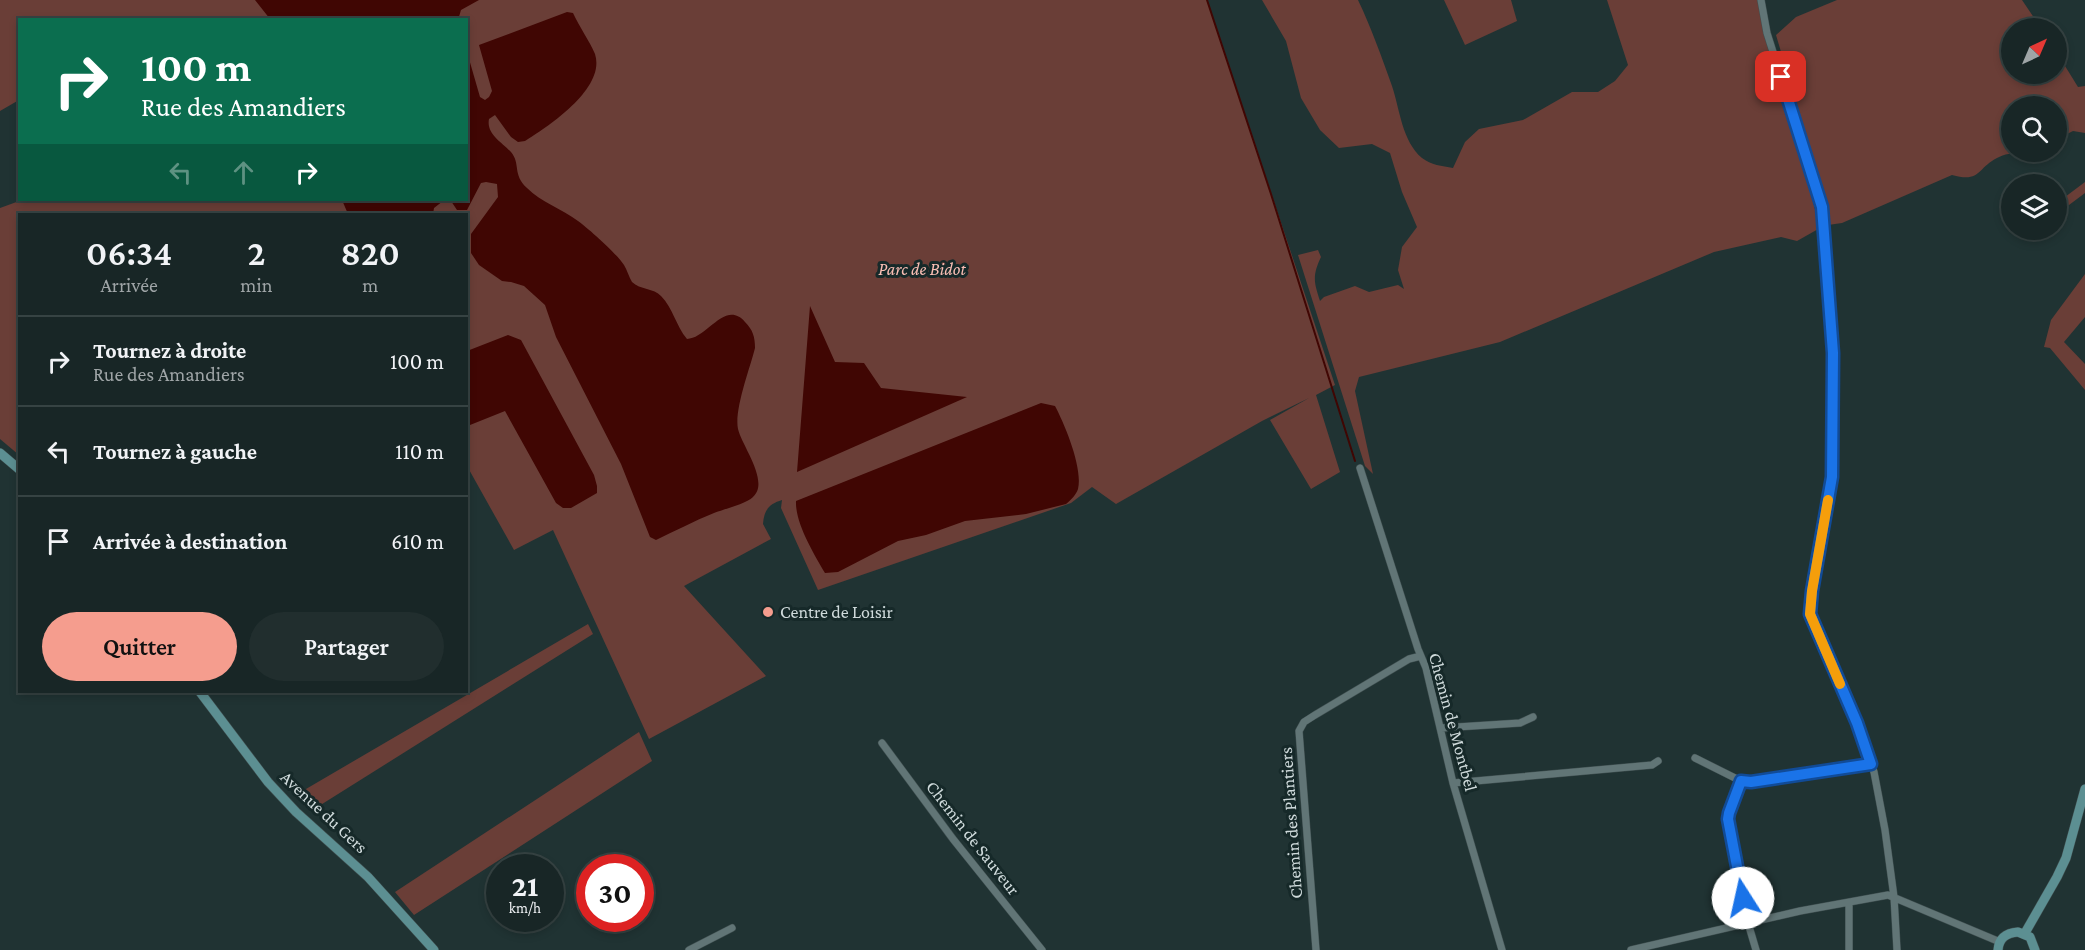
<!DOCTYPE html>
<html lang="fr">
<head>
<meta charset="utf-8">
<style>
  :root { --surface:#182626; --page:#212e2e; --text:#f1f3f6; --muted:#9fa5a7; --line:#364343; --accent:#f59d8e }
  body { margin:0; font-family:"Crimson Pro",serif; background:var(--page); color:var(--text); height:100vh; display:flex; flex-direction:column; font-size:22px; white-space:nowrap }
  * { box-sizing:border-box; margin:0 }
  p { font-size:20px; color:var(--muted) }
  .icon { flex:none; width:33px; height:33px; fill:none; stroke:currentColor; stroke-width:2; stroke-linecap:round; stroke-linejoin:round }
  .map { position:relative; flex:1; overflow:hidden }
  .side { position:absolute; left:18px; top:213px; width:450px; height:480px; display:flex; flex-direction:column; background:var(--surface); border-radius:0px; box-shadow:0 3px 9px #0003,0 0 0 2px var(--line) }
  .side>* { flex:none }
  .hud { position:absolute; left:18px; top:18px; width:450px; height:183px; border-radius:0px; box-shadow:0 3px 9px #0003,0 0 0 2px var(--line); background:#0b6e4f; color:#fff; overflow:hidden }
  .needle { width:39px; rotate:44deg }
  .tools { position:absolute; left:2001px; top:18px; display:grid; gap:12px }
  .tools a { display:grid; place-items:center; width:66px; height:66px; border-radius:50%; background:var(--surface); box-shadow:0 3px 9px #0003,0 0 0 2px var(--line); font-size:30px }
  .speed { position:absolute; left:486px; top:854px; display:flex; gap:12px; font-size:30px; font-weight:700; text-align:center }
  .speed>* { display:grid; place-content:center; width:78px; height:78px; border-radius:50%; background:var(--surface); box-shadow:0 3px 9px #0003,0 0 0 2px var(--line); line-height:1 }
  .speed small { font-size:15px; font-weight:400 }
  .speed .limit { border:9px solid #d22; background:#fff; color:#111 }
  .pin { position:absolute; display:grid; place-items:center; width:51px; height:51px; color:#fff; margin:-26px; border-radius:12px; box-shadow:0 3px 9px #0006 }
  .me { position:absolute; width:66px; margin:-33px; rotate:350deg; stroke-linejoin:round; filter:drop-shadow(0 0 4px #0008) }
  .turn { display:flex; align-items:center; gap:21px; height:126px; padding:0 24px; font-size:27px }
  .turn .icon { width:78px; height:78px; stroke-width:2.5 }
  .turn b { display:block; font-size:42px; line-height:51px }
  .lanes { display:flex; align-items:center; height:57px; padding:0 24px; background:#0003; justify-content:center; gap:30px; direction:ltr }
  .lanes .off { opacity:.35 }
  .eta { display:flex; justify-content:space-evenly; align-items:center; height:102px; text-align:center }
  .eta b { font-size:36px; font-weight:600; line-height:42px }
  .primary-button { display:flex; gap:12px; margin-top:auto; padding:12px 24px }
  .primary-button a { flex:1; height:69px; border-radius:36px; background:var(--accent); color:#111; font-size:24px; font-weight:600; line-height:69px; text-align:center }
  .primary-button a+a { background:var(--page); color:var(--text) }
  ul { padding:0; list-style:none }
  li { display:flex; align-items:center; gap:18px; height:90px; padding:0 24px; border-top:2px solid var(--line) }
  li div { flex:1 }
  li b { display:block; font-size:22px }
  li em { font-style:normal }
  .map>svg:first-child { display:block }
  .green { fill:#6a3e37 }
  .water { fill:#400603 }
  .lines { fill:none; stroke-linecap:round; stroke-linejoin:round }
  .stream { stroke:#400603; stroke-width:2 }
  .street-casing { stroke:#405051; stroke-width:8 }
  .secondary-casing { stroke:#405051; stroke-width:10 }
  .street { stroke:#617576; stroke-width:7 }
  .secondary { stroke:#5c8f92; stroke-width:9 }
  .route-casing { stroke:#114b97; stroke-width:15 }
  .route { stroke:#1a73e8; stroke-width:10 }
  .slow { stroke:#f59e0b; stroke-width:10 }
  .poi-dot { fill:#f59d8e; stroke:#162929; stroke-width:2 }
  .labels { text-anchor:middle; stroke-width:6; stroke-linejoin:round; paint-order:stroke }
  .park-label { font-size:18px; font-style:italic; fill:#fabeb4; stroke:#162929 }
  .poi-label { font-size:18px; fill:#cfdadb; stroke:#162929; text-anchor:start }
  .street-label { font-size:18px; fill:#cfdadb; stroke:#162929 }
</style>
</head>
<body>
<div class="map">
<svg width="2085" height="950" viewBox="0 0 2085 950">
  <rect width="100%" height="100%" fill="#203333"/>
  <path class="green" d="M0 0H1207L1335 385 1316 395 1340 472 1311 489 1270 420 1309 398 1262 421 1116 504 1092 487 1071 503 818 590 781 508 782 500C769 504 764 510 763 524L771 539 684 586 766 676 649 739 553 530 514 550 467 466 466 214H20L19 455 0 439V208L22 200H466V20H20L19 100 0 111Z
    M1262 0H1358C1371 27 1382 58 1392 86 1400 110 1402 141 1422 158 1431 165 1442 166 1453 168L1465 142 1479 129 1523 120 1572 92H1598L1615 81 1628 65 1607 0H1759L1820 228 1797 241 1781 237 1714 252 1500 342 1359 377 1355 391 1373 474 1365 466 1298 255 1318 250 1321 257C1312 276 1314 282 1320 301L1324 297 1355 286 1369 292 1398 285 1404 289 1398 270 1402 247 1417 227 1402 192 1390 153 1372 144 1339 148 1320 130 1301 98 1286 41Z
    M1444 0H1511L1517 21 1465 45Z
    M1837 0H2022L2041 28H2012V74H2056L2057 53 2078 87 2085 86V133L2073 131 2057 139 2056 106H2012V152H2021C2013 153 2004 154 1997 158 1977 168 1981 183 1952 175L1842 223 1828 225 1808 143 1776 35 1796 17Z
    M2085 182V193L2057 214V203Z
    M2085 274V317L2064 342 2085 364V390L2050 348 2044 347 2051 320Z
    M588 624 593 634 311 811 294 796Z
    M639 732 652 761 414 915 395 892Z"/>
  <path class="water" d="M255 0H479L461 10 458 20 270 19Z
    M567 12 573 13C579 26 590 42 595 54 606 88 549 126 525 141L518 142 511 137 495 115 489 119C486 134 502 142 511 152 521 164 512 174 527 188 541 202 562 209 578 221 589 229 617 254 624 265 627 270 629 277 632 282 640 290 654 288 661 296 673 308 676 326 687 339 707 339 725 299 745 322 753 330 755 337 755 348 750 368 734 410 738 429 742 446 770 482 753 497 746 504 724 509 714 513 694 521 675 531 656 540L650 537 621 464 556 337 545 305 524 286 511 282 502 281 479 265 471 253V234L498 197 497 184 486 182 481 183 467 210H457L451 201H443L434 208 433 214H348L342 200H466L467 52 480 97 485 100 489 97 492 91 479 45Z
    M810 306 835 362 864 363 881 388 967 397 797 472Z
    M508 335 521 340 594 475 597 486V493L571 508H563L556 503 505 411 470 425 467 423V351Z
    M1041 403 1055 406C1065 425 1083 468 1078 489 1076 495 1071 500 1066 504L1026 514 965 521 926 535 898 541 838 572 825 573C814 554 795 523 796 501Z"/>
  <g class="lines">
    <path class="stream" d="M1207 0 1271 194 1355 461"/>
    <g class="street-casing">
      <path id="street" d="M1761 0 1767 33 1822 207 1833 353 1832 477 1812 591 1810 614 1857 723 1874 772 1885 830 1894 897 1897 950
        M1360 468 1418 649 1426 668 1453 783 1502 950
        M1441 728 1520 723 1533 717
        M882 743 953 839 1042 950
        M1695 758 1741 781
        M1453 783 1652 765 1658 761
        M1849 903V950
        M689 950 732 928
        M1316 950 1299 731 1304 722 1315 715 1409 659 1421 656
        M1631 950 1800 911 1888 895 2000 942
        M1756 950 1748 923 1728 819 1729 812 1741 781 1751 782 1871 764"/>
    </g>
    <g class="secondary-casing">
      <path id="secondary" d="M0 453 20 470
        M200 692 268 782 296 812 368 877 434 950
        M2025 933 2057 877 2066 858 2085 789
        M1998 950C1999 938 2006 933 2018 932L2030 937 2035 950"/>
    </g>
    <use href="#street" class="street"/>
    <use href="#secondary" class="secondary"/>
  </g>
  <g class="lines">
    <g class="route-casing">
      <path id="route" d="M1743 898 1728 819 1729 813 1741 781 1751 782 1871 764 1857 723 1810 614 1812 591 1832 477 1833 353 1822 207 1781 77"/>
    </g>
    <use href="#route" class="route"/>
    <path class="slow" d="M1828 500 1812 591 1810 614 1840 684"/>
  </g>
  <circle class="poi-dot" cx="768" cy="612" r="6"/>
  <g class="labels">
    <g class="park-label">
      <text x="922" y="275">Parc de Bidot</text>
    </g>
    <g class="poi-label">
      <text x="780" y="618">Centre de Loisir</text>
    </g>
    <g class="street-label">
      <text transform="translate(1453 722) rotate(75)" y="6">Chemin de Montbel</text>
      <text transform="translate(324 812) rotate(43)" y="6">Avenue du Gers</text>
      <text transform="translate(1291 823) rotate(-94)" y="6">Chemin des Plantiers</text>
      <text transform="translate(973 838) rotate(52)" y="6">Chemin de Sauveur</text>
    </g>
  </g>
</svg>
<div class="tools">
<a><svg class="needle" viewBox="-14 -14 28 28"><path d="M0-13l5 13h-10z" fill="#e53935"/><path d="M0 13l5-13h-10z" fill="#9fa5a7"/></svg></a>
<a><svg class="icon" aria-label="search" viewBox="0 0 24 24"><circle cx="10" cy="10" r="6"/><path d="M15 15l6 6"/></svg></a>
<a><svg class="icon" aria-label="layers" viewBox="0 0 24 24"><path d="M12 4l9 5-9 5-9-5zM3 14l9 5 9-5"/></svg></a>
</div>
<div class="speed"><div>21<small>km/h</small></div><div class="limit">30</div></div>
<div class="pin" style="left:1781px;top:77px;background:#d93025"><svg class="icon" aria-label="arrive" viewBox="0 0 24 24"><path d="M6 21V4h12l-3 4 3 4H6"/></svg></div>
<svg class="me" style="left:1743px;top:898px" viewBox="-20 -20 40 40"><circle r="19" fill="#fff"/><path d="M0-13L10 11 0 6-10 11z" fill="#1a73e8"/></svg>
<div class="hud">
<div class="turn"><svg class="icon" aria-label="right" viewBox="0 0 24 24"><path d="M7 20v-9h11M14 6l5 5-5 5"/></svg><div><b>100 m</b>Rue des Amandiers</div></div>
<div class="lanes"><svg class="icon off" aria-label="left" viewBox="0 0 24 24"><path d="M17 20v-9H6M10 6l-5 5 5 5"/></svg><svg class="icon off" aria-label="ahead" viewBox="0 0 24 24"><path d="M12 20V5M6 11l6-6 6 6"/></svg><svg class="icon" aria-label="right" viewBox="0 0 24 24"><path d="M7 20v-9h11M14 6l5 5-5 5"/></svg></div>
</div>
<section class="side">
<div class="eta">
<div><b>06:34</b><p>Arrivée</p></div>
<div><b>2</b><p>min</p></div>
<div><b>820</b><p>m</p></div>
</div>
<ul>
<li><svg class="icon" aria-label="right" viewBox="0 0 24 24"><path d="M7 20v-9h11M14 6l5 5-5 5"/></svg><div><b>Tournez à droite</b><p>Rue des Amandiers</p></div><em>100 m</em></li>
<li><svg class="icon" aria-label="left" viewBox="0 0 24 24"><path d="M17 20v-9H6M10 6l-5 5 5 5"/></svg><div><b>Tournez à gauche</b></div><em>110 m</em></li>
<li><svg class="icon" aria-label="arrive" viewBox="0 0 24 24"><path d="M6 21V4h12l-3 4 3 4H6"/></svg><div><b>Arrivée à destination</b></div><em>610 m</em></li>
</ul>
<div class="primary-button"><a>Quitter</a><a>Partager</a></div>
</section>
</div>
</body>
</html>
